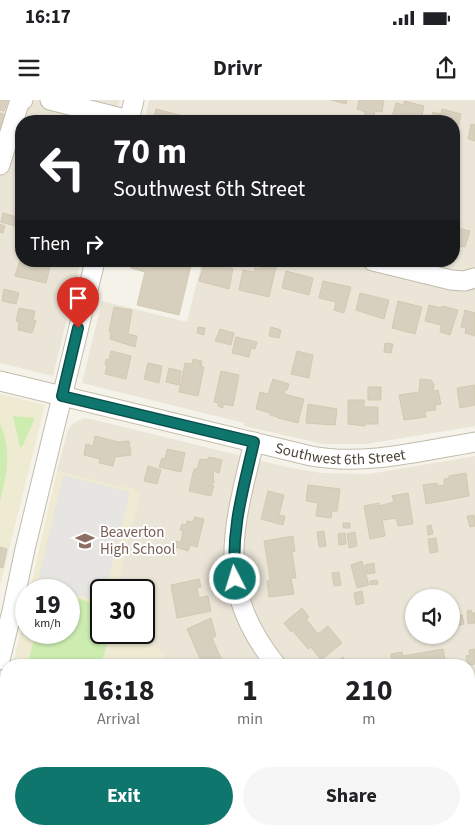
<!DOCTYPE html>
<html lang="en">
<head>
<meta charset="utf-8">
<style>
  :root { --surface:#fff; --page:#f6f6f6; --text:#202124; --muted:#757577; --accent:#0f766e }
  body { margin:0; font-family:"Source Sans 3",sans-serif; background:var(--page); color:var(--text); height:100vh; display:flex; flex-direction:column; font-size:19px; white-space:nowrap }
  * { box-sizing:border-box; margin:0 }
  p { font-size:16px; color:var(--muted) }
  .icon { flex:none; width:28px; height:28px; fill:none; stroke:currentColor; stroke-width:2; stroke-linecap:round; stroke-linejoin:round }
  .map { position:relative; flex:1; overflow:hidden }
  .sheet { position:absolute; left:0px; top:559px; width:475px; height:176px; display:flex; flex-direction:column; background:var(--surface); border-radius:20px 20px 0 0; box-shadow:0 1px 4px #0004 }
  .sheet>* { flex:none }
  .banner { position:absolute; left:15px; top:15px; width:445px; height:152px; border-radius:20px; box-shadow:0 1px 4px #0004; background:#202124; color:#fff; overflow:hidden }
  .tools { position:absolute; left:405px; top:489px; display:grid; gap:10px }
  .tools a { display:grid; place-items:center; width:55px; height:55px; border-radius:50%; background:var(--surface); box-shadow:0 1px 4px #0004; font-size:25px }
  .speed { position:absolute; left:15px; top:479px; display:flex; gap:10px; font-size:25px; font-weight:700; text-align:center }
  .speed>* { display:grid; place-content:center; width:65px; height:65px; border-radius:50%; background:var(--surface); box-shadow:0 1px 4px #0004; line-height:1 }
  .speed small { font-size:12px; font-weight:400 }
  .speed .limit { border:2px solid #111; border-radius:8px; background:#fff; color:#111 }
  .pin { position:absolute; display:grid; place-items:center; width:42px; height:42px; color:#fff; margin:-51px -21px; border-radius:50% 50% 50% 0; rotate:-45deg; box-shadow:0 0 5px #0007 }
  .pin .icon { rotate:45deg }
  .me { position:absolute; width:55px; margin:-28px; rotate:355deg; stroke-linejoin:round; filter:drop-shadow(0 0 4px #0008) }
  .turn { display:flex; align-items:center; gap:18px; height:105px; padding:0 15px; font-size:22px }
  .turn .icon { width:65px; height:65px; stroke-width:2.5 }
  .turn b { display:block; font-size:35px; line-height:42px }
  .then { display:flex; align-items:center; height:48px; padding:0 15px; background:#0003; gap:10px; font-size:19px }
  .eta { display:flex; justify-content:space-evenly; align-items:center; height:85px; text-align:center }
  .eta b { font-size:30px; font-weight:700; line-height:35px }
  .cta { display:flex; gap:10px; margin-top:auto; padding:10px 15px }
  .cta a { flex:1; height:58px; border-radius:30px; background:var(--accent); color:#fff; font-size:20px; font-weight:700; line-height:58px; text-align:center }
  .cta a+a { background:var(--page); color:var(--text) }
  .status { display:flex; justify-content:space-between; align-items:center; height:35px; padding:0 25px; background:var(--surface); direction:ltr }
  .status svg { height:14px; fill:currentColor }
  header { display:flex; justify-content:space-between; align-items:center; height:65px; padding:0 15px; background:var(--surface); font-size:22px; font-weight:700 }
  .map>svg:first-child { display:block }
  .residential { fill:#eae5d7; fill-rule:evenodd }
  .education { fill:#efead2 }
  .green { fill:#ccecb0 }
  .parking { fill:#e7e5e1 }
  .building { fill:#d8d0be; stroke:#d3c9b0 }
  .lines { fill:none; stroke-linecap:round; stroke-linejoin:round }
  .minor-casing { stroke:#c2bcab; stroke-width:21 }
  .minor { stroke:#fff; stroke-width:19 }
  .route-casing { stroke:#0a4d48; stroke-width:12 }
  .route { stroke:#0f766e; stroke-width:9 }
  .labels { text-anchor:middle; stroke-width:4; stroke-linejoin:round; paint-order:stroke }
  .street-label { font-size:15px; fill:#4a4437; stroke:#fff }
  .education-label { font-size:15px; fill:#785e54; stroke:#fff; text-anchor:start }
</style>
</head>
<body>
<div class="status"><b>16:17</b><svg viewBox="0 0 49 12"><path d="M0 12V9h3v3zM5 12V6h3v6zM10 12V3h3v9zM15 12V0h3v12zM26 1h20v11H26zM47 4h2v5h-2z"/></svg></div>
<header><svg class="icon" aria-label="menu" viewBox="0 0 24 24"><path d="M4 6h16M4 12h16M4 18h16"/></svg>Drivr<svg class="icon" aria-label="share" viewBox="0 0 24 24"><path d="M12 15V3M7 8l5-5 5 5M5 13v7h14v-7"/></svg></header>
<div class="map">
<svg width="475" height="734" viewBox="0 0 475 734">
  <rect width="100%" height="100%" fill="#f5f3e9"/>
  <path class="residential" d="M0 0H120L114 21H21V161H81L53 276 0 263Z
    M149 0H475V326L366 344H323L244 326V323L82 283 102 201 187 222 202 161H454V21H144Z
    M84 318 91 319 291 368 322 373 369 374 475 356V734H319L315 729H469V565H171L144 531V490H116L140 392 57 371 68 329 74 323ZM414 498H451V535H414Z"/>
  <path class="education" d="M0 294 45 305 0 486Z
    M57 371 140 391 116 490H101V532L144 531 171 565H13L26 508V532H69V490H30Z
    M6 595V729H315L319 734H0V622Z"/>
  <path class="green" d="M13 316 35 318 22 347H20Z
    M0 324C12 351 7 374 0 401Z
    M69 496 101 505V532L110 533 101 565H27L36 533 69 532Z
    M173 729H304L313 734H164Z"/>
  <path class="parking" d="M63 375 130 392 106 490H101V501L69 493V490H56L37 485Z
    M2 628 6 629V729H57L56 734H13L0 731V638Z"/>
  <path class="building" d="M0 0H8L4 11 0 10Z
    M331 0H347L346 4Z
    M359 0H384L382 12 375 11 373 18 364 16 365 12 357 9Z
    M404 1 424 6 421 20 402 16 400 21H391L396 3 404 5Z
    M156 9 183 16 182 21H153Z
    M442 9 461 14 458 29 454 28V21H430L433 12 441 14Z
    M0 13 6 15 1 27 3 28 0 36Z
    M471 24 475 25V41L468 39Z
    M3 113 17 117 15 126 1 122Z
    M0 124 5 126 3 133 0 132Z
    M454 127 470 131 465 147 454 145Z
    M21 157V161H47L46 165 50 166 46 183 15 176Z
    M132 161H192L179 215 137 205 145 172 131 168Z
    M205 161H220L219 165 221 166 222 161 231 164 229 168 233 169 229 189 199 181Z
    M262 163 276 167 269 197 239 190 243 170 254 172 255 168 260 169Z
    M286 171 313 178 309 195 282 188Z
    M323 181 351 187 344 213 334 210 336 202 319 198Z
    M4 189 19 193 16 204 2 201Z
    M360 193 389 200 384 219 356 210Z
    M398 201 422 207 415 234 392 228Z
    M429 205 441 208 442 206 458 210 450 235 440 232 441 225 425 221Z
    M114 207 132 210 128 234 137 236 135 247 110 239 111 232H109Z
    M19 208 35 211 33 220 36 221 32 233 18 230 19 222 16 221Z
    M465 210 475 213V236L465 233 466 228 461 227Z
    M198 227 205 228 204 235 197 233Z
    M271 227 281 230 279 238 269 236Z
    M220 229 234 233 231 245 215 241Z
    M236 237 257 242 255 249 251 248 249 257 232 253Z
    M385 243 393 244 391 253 384 252Z
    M111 251 131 256 126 279 105 274 107 265H105L106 259 109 260Z
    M297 251 313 255 309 278 291 274Z
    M193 259 202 261 201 267H204L198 296 179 292 185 263 192 264Z
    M148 263 162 266 159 283 144 279Z
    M169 268 181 271 179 285 166 282Z
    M221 271 239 275 233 306 223 304V308L218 306V303L214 302Z
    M273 279 289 284 287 290H285L284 294 304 299 298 323 278 318V317L270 315V313L256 309 260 292 268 294Z
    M420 279 431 280 434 285 433 291 438 290 441 304 435 305 436 310 425 311 426 317 404 320 399 295 419 292Z
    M475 285V305L460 308 457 288Z
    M368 287H381V300H368Z
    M348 300H364V307H378V324H365V326L348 324Z
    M308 304 337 309 335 325 306 323Z
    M95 336 118 342 129 341 131 355 115 357 113 366 99 363 100 359 84 355 86 344 93 346Z
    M167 349 185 353 181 372 159 367 162 358 165 359Z
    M209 357 222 360 219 373 213 371 214 383 210 385 214 386 211 396 189 391 194 369H197L200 359 207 360Z
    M148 366 161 370 157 384 144 381Z
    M466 373 469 396 426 404 423 385 437 383V386L444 385V379L449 378V376Z
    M308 385 340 389 337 411H332L331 418 316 416 318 403 306 401Z
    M268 391 284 395 279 415 285 416 283 425 261 419Z
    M408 393 413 424 398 426 396 418 384 420 382 418 385 436 370 439 364 406 379 403V406L394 402 392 396Z
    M474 415 475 426 470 427 467 416Z
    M195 417 204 419 197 447 190 445 188 451 175 447 176 441 181 442 183 431 180 430 182 424 186 425 187 421 193 422Z
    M343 423H350V428H343Z
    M431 425 433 434 428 435 427 426Z
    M324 431 326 446 319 447 317 432Z
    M355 432 357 446 349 448 347 434Z
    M345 433 346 444 339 445 338 434Z
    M293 436 295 451 292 452 296 478H291L294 494 269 497 267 481H270L269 471 264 441Z
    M436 438 438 452 430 453 428 439Z
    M0 447 7 449 3 468 0 467Z
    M362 461 369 485 357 488 351 465Z
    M374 463 375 473 367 474 365 465Z
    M339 472 341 485 334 486 332 473Z
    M199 479 201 487 197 488 199 498 208 496 211 511 177 518 171 485Z
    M377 480 378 484 371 485 370 481Z
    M362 491 364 503 356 505 354 493Z
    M302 508 309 517 306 519 318 534 328 526 342 543 321 560 311 547 308 549 292 530 291 532 284 523Z
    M471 510 472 513H475V523L468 524 467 511Z
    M462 515 464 524 456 526 454 517Z
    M211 518 216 536 212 538 223 563 218 565H203L187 529Z
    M443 549 446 565H392L391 554 402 552 403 556Z
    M475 549V564L468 565 466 556 470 555 469 550Z
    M343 557 349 565H334Z
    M475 628V645L469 647V629Z
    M475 651V662L469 663V652Z
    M474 710 475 734H454L450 729H469V714Z
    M89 729H120V734H96Z
    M350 729H368L372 734H354Z"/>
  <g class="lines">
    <g class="minor-casing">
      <g id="minor">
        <path d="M50 0 129 20"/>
        <path d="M129 21 134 0"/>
        <path d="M0 65 19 3 23 0"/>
        <path d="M373 161 451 180 464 181 475 178"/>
        <path id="s1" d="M0 281 311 356C365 366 421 351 475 342"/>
        <path d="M254 342C233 430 214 487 276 565"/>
        <path d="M0 560 12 511 25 449 95 161"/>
        <path d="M469 599 475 598"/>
        <path d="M410 729 415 734"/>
      </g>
    </g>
    <use href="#minor" class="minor"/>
  </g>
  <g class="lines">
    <g class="route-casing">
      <path id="route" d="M78 228 62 296 254 342C243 390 231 429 235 479"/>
    </g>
    <use href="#route" class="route"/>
  </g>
  <defs>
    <g id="school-bare" transform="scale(1.5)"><path d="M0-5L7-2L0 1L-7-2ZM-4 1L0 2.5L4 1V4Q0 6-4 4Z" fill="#8d6e63" stroke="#fff" stroke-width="2.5" paint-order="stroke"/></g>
  </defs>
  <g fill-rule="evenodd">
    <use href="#school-bare" x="85" y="441"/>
  </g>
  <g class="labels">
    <g class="street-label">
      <text dy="5" stroke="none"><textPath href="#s1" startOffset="349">Southwest 6th Street</textPath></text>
    </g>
    <g class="education-label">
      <text x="100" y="437">Beaverton<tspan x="100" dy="17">High School</tspan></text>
    </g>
  </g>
</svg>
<div class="tools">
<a><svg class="icon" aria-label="sound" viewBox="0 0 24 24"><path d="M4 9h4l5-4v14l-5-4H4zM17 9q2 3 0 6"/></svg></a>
</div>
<div class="speed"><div>19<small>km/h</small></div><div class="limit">30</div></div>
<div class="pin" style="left:78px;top:228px;background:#d93025"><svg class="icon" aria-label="arrive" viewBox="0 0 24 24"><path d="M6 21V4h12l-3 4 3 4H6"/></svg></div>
<svg class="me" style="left:235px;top:479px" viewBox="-20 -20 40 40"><circle r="17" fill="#0f766e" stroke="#fff" stroke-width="3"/><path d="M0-11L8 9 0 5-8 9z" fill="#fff"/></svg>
<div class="banner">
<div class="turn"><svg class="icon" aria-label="left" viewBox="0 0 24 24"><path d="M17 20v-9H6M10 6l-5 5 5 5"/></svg><div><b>70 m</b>Southwest 6th Street</div></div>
<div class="then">Then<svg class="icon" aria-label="right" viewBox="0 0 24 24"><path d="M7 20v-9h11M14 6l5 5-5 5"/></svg></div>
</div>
<section class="sheet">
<div class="eta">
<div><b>16:18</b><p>Arrival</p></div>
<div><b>1</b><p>min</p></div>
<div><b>210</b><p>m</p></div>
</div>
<div class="cta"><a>Exit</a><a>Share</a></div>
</section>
</div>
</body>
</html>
